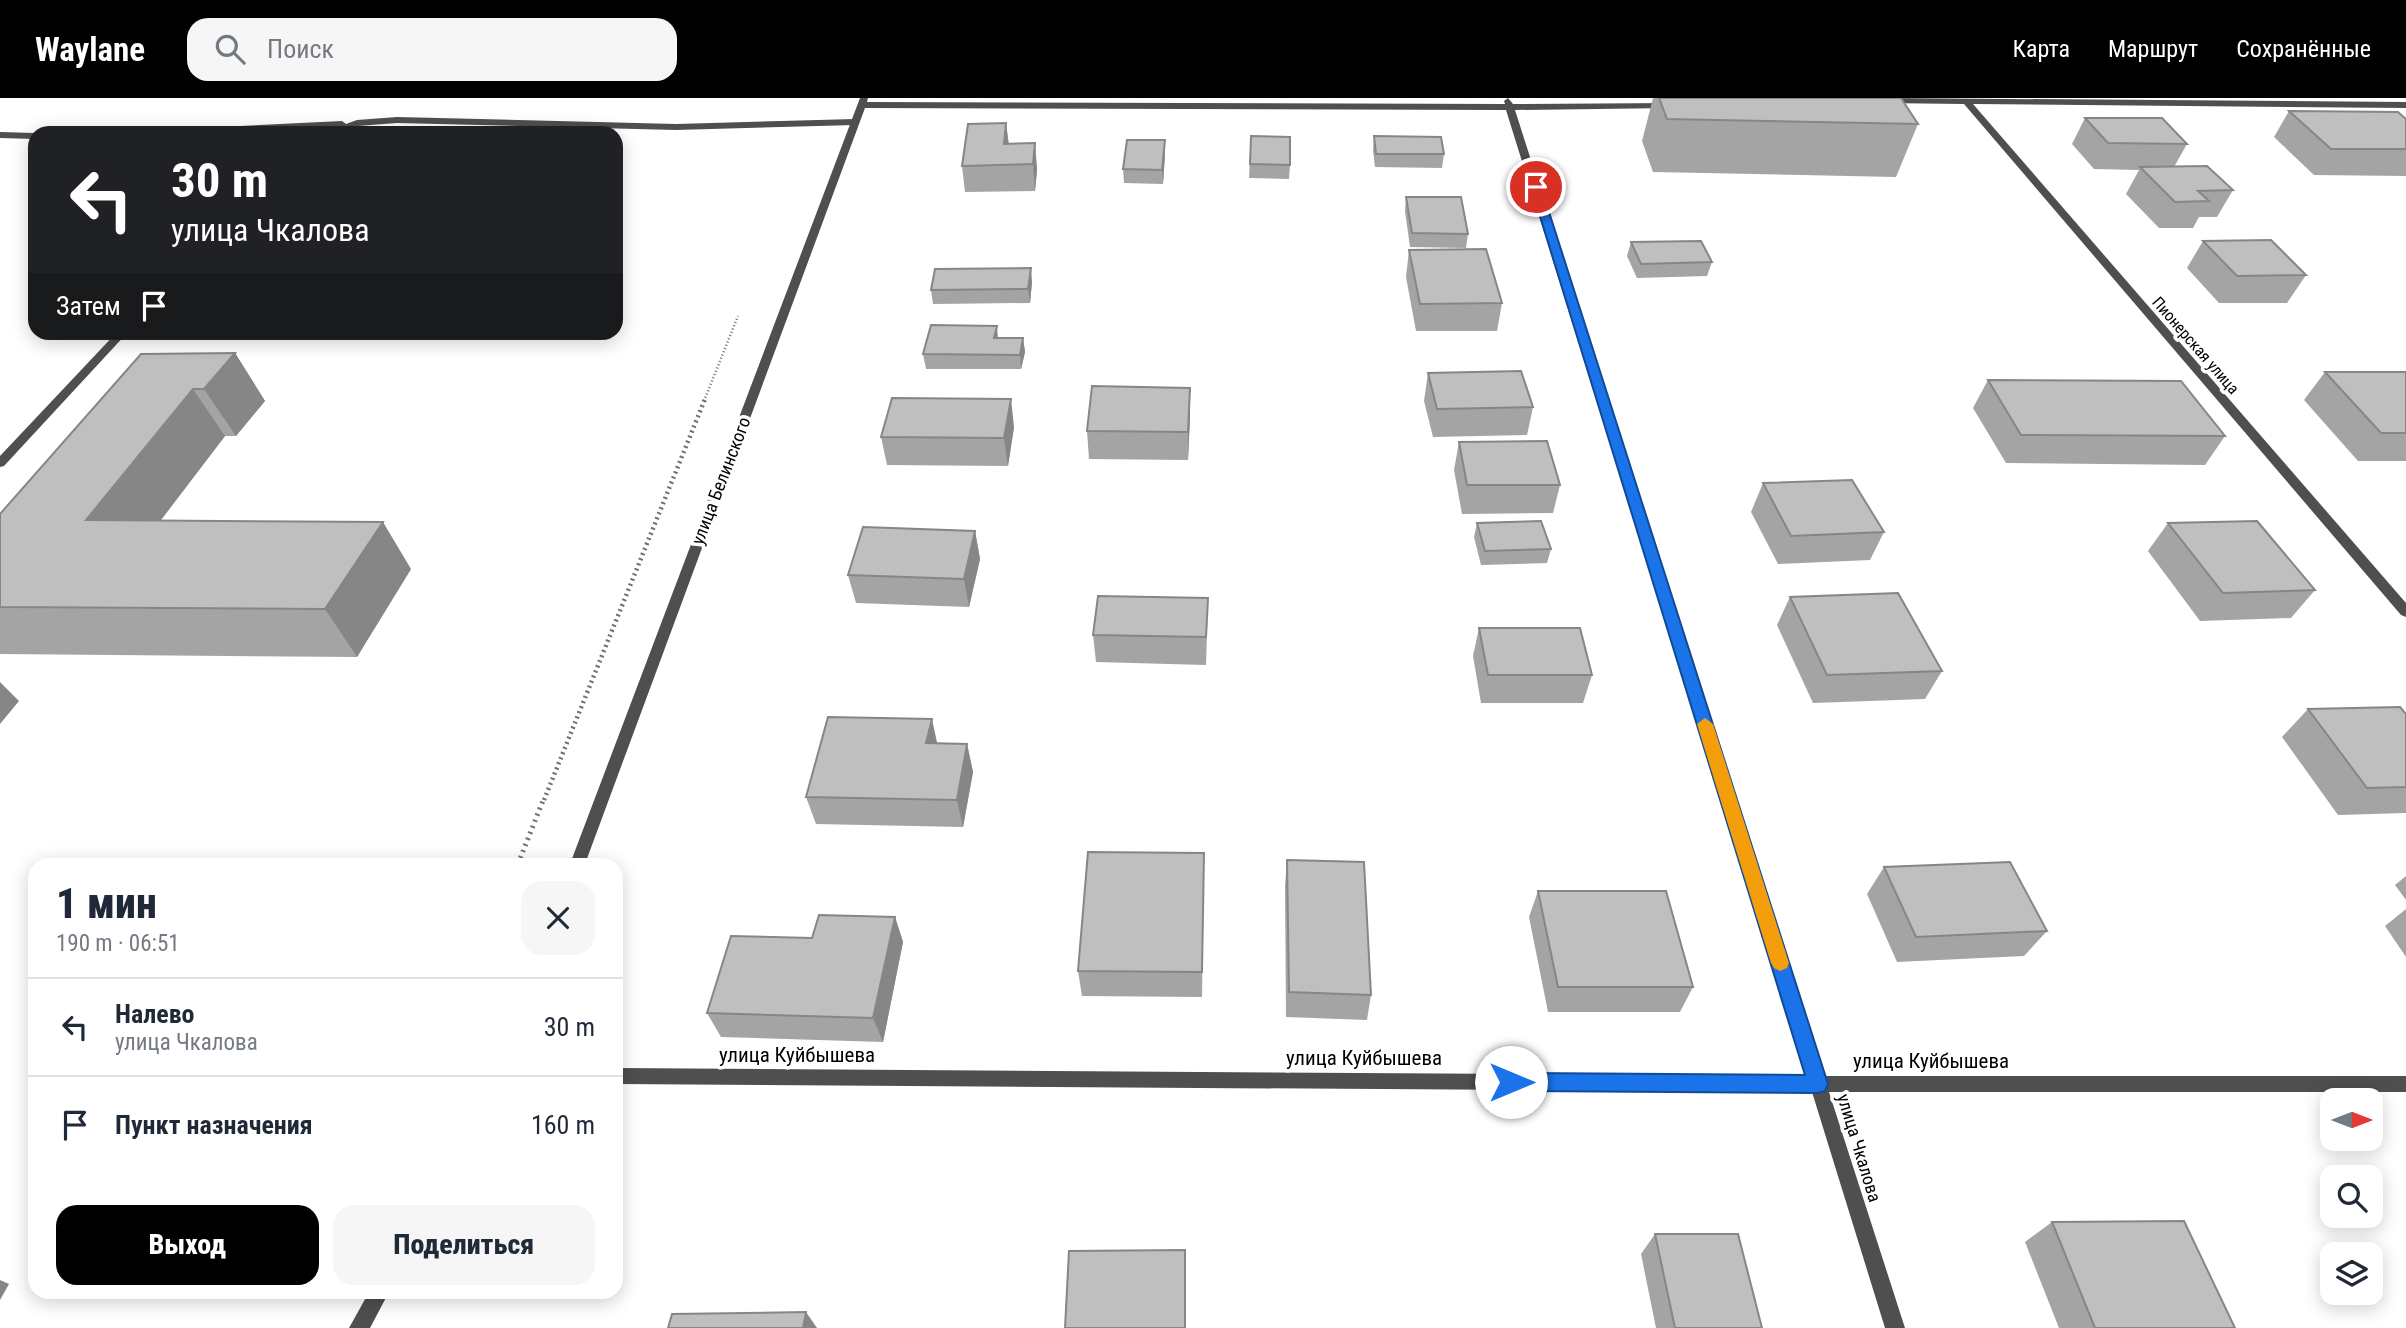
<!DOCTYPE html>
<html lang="ru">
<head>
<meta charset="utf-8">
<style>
  :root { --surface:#fff; --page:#f6f6f7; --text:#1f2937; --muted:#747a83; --line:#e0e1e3; --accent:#000 }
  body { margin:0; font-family:"Roboto Condensed",sans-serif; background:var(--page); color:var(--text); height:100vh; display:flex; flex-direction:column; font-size:26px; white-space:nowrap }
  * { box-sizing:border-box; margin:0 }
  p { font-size:23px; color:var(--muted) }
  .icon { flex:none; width:38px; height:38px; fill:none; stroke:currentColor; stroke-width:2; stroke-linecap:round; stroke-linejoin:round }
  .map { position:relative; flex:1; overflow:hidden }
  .sheet { position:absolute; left:28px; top:760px; width:595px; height:441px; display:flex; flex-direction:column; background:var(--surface); border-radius:21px; box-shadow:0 4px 18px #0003 }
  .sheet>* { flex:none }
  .banner { position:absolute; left:28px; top:28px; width:595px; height:214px; border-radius:21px; box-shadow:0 4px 18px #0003; background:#202124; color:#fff; overflow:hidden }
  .needle { width:46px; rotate:90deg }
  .fabs { position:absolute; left:2320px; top:990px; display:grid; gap:14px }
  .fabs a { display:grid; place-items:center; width:63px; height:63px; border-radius:14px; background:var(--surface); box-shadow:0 4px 18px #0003; font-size:35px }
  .pin { position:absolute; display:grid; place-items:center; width:60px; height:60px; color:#fff; margin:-30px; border:4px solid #fff; border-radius:50%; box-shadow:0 2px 7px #0007 }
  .me { position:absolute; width:77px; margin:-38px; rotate:90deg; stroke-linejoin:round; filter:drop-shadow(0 0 5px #0008) }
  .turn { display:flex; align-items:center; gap:24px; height:147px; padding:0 28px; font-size:32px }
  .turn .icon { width:91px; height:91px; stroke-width:2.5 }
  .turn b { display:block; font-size:49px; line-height:60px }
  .then { display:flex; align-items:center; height:66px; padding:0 28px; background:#0003; gap:14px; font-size:26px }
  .round { display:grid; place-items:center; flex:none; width:74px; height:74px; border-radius:21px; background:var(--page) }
  .summary { display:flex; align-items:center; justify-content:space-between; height:119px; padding:0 28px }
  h1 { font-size:42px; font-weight:800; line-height:52px }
  .button { display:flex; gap:14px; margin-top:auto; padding:14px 28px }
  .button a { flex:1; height:80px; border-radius:21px; background:var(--accent); color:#fff; font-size:28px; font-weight:800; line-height:80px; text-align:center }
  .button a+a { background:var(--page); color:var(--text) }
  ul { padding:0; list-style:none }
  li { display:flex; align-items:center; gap:21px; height:98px; padding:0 28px; border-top:2px solid var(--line) }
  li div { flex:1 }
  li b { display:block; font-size:26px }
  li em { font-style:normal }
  header { display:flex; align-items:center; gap:42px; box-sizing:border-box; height:98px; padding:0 35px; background:var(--accent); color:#fff }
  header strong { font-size:33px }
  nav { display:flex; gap:38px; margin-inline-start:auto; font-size:24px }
  .search { width:490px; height:63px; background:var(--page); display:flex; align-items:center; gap:18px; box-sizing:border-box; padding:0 24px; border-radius:21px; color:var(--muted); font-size:26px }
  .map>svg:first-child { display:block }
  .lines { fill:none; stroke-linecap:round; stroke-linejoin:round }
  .path-far2 { stroke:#717171; stroke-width:2.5; stroke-dasharray:1 2.5; stroke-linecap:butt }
  .path-far1 { stroke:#717171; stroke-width:4.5; stroke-dasharray:2 3.5; stroke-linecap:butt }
  .path { stroke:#717171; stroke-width:5; stroke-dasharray:2 4.5; stroke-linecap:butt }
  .lane { fill:#4f4f4f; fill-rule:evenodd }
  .street { fill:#4f4f4f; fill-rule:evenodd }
  .wall { fill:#a4a4a4 }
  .shaded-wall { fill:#868686 }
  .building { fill:#bfbfbf; stroke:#868686; stroke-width:2 }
  .route { fill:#1a73e8; stroke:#114b97; stroke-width:2 }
  .slow { fill:#f59e0b }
  .labels { text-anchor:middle; stroke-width:7; stroke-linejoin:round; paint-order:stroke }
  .far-street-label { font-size:16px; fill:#000; stroke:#fff }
  .street-label { font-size:18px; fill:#000; stroke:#fff }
  .near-street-label { font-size:21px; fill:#000; stroke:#fff }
</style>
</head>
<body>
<header>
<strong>Waylane</strong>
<div class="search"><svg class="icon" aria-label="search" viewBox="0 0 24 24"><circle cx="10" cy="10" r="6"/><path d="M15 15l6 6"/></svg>Поиск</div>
<nav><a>Карта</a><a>Маршрут</a><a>Сохранённые</a></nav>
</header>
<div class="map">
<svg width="2406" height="1230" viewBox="0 0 2406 1230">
  <rect width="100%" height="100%" fill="#fff"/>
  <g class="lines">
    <path class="path-far2" d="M704 303 738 218"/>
    <path class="path-far1" d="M544 702 705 301"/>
    <path class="path" d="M518 766 544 700"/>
    <path class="lane" d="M397 19 676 26 855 21 859 24 855 27 676 32 397 25 358 28 337 35H325L338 29 210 35H152L156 32 342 23 346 26 357 22Z
      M0 34 35 35V41L0 40Z
      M117 234H128L4 368 0 369V358Z"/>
    <path class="street" d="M860 0H868L867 4 1505 6 1504 3 1508 0 1513 6 1673 5 1674 7 1670 10 1515 12 1824 978H2406V994H1829L1905 1230H1885L1812 994 616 986V970L1807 978 1506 12 865 10 585 766H570Z
      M1886 0 2406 4V10L1973 6 2406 505V519L2401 517 1964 6 1883 5V1Z
      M369 1194H389L370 1230H349Z"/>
  </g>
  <path class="wall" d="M1653 0H1901L1918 26 1896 79 1653 74 1642 43Z
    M2289 13 2406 21V78L2314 77 2274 39Z
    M2085 20 2187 46 2174 69 2233 92 2217 119H2199L2193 130H2159L2126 96 2139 72 2094 71 2072 46Z
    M1006 25 1009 46 1035 45 1037 72 1035 93 965 94 962 68Z
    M1251 38 1290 67 1289 81 1249 80Z
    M1374 38 1444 56 1442 70 1375 69 1373 52Z
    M1165 42V56L1163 86 1124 85 1123 71Z
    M1406 99 1468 136 1466 150 1410 149 1405 113Z
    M2203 143 2306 177 2287 205H2219L2187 170Z
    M1631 144 1712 164 1707 178 1637 180 1627 158Z
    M1409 152 1502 205 1497 233H1416L1406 179Z
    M1032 184 1030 205 933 206 931 192Z
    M998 240H1023L1025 254 1021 271H926L923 256Z
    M235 255 265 303 236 338H225L161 422 411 471 357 559 0 556V416Z
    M2325 274H2406V363H2358L2304 302Z
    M1428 275 1533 309 1527 337 1433 339 1424 303Z
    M1988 282 2225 338 2205 367 2006 365 1973 310Z
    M1190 290V318L1188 362 1089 361 1087 333Z
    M1014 329 1008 368 887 367 881 339Z
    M1459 344 1560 387 1553 415 1462 416 1454 372Z
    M1763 385 1884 434 1870 462 1778 466 1751 414Z
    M1477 425 1551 451 1547 465 1481 467 1474 439Z
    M2168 425 2315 492 2291 520 2200 523 2148 453Z
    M975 433 980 461 969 509 856 505 848 477Z
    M1790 499 1942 573 1925 601 1813 605 1777 527Z
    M1208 500 1206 567 1096 564 1093 537Z
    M1479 530 1592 577 1583 605H1481L1473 558Z
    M2308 611 2406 616V715L2338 717 2282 639Z
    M938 646H967L973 674 963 729 816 726 806 699Z
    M1204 755 1202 899 1082 898 1078 873Z
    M1287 762 1371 897 1367 922 1286 919 1285 788Z
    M1884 769 2047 833 2024 858 1897 864 1867 796Z
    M2406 778V802L2395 787Z
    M1538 793 1693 889 1680 914H1548L1529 819Z
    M2406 811V859L2385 828Z
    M895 819 903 844 883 944 721 939 707 915 812 840Z
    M2052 1124 2235 1230H2059L2025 1144Z
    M1655 1136 1762 1230H1656L1641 1156Z"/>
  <path class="shaded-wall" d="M1006 25 1009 51 1004 46Z
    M1165 42V56L1163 86 1162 72Z
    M1035 45 1037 72 1035 93 1033 66Z
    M1031 170 1032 184 1030 205 1028 191Z
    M997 228 998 242 994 240Z
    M1023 240 1025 254 1021 271 1020 257Z
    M235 255 265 303 236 338 204 291Z
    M1190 290V318L1188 362V334Z
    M193 291 225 338 125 469 86 422Z
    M1011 301 1014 329 1008 368 1004 340Z
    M383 424 411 471 357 559 325 511Z
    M975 433 980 461 969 509 964 481Z
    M0 584 19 603 0 626Z
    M932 621 938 649 926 645Z
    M967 646 973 674 963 729 957 702Z
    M895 819 903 844 883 944 873 920Z
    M0 1182 9 1186 0 1202Z
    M806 1214 817 1230H803Z"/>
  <path class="building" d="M1659 0H1901L1918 26 1667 21Z
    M2289 13 2398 14 2406 21V51H2331Z
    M2085 20H2162L2187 46 2108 45Z
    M1006 25 1004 46 1035 45 1033 66 962 68 968 26Z
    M1251 38 1290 39V67L1250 66Z
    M1374 38 1441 39 1444 56H1376Z
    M1127 42H1165L1162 72 1123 71Z
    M2207 68 2233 92 2198 93 2209 103 2175 104 2140 69Z
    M1406 99H1461L1468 136 1412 135Z
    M2271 142 2306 177 2237 178 2203 143Z
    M1701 143 1712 164 1641 166 1631 144Z
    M1486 151 1502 205 1420 206 1409 152Z
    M1031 170 1028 191 931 192 935 171Z
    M931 227 997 228 994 240H1023L1020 257 923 256Z
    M235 255 204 291H193L86 422 383 424 325 511 0 509V416L141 256Z
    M1521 273 1533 309 1437 311 1428 275Z
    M2325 274H2406V335H2381Z
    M1988 282 2181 283 2225 338 2021 337Z
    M1092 288 1190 290 1188 334 1087 333Z
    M892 300 1011 301 1004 340 881 339Z
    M1547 343 1560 387H1467L1459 344Z
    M1852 382 1884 434 1791 438 1763 385Z
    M1541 423 1551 451 1485 453 1477 425Z
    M2257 423 2315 492 2223 495 2168 425Z
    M863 429 975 433 964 481 848 477Z
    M1898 495 1942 573 1827 577 1790 499Z
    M1098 498 1208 500 1206 539 1093 537Z
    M1479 530H1580L1592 577H1488Z
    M2400 609 2406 616V689L2367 690 2308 611Z
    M828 619 932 621 926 645 967 646 957 702 806 699Z
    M1088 754 1204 755 1202 874 1078 873Z
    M1287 762 1364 764 1371 897 1289 894Z
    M2010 764 2047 833 1916 839 1884 769Z
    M1538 793H1666L1693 889H1558Z
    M819 817 895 819 873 920 707 915 731 838 812 840Z
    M2184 1123 2235 1230H2095L2052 1124Z
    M1655 1136H1738L1762 1230H1675Z
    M1185 1152V1230H1065L1069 1153Z
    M806 1214 803 1230H668L672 1216Z"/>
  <path class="route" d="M1532 86 1541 89 1828 986 1825 993 1818 995 1511 993 1504 991 1501 984 1504 978 1511 975 1805 977 1531 89Z"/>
  <path class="slow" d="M1705 620 1713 626 1789 865 1787 870 1780 873 1774 870 1771 865 1697 626Z"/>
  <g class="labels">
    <g class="far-street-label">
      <text transform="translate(2196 247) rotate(49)" y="6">Пионерская улица</text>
    </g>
    <g class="street-label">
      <text transform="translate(721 383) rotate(-69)" y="6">улица Белинского</text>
      <text transform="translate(1859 1050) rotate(73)" y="6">улица Чкалова</text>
    </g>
    <g class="near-street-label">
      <text x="797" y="964">улица Куйбышева</text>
      <text x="1364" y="967">улица Куйбышева</text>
      <text x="1931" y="970">улица Куйбышева</text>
    </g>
  </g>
</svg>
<div class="fabs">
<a><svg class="needle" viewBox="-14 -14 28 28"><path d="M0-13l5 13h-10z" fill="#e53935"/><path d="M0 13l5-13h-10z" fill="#747a83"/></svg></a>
<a><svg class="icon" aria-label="search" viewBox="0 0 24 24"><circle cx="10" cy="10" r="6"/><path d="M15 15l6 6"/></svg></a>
<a><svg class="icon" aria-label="layers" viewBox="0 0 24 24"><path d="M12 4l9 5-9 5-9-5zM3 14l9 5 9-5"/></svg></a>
</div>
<div class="pin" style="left:1536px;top:89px;background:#d93025"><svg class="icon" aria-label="arrive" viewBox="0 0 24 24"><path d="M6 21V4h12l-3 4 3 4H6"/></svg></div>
<svg class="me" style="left:1511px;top:984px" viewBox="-20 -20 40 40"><circle r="19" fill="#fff"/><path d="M0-13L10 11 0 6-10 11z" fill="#1a73e8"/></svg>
<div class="banner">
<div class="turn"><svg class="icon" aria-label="left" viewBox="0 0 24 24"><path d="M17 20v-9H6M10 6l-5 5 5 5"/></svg><div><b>30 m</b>улица Чкалова</div></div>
<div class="then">Затем<svg class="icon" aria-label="arrive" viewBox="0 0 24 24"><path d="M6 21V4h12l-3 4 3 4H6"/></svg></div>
</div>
<section class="sheet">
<div class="summary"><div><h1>1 мин</h1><p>190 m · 06:51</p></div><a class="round"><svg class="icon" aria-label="close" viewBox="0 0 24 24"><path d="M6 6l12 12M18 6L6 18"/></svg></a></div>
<ul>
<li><svg class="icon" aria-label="left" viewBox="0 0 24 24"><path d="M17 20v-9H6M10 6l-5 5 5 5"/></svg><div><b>Налево</b><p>улица Чкалова</p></div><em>30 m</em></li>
<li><svg class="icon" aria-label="arrive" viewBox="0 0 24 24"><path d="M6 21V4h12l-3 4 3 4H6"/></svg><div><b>Пункт назначения</b></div><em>160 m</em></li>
</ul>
<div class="button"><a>Выход</a><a>Поделиться</a></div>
</section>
</div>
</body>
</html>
